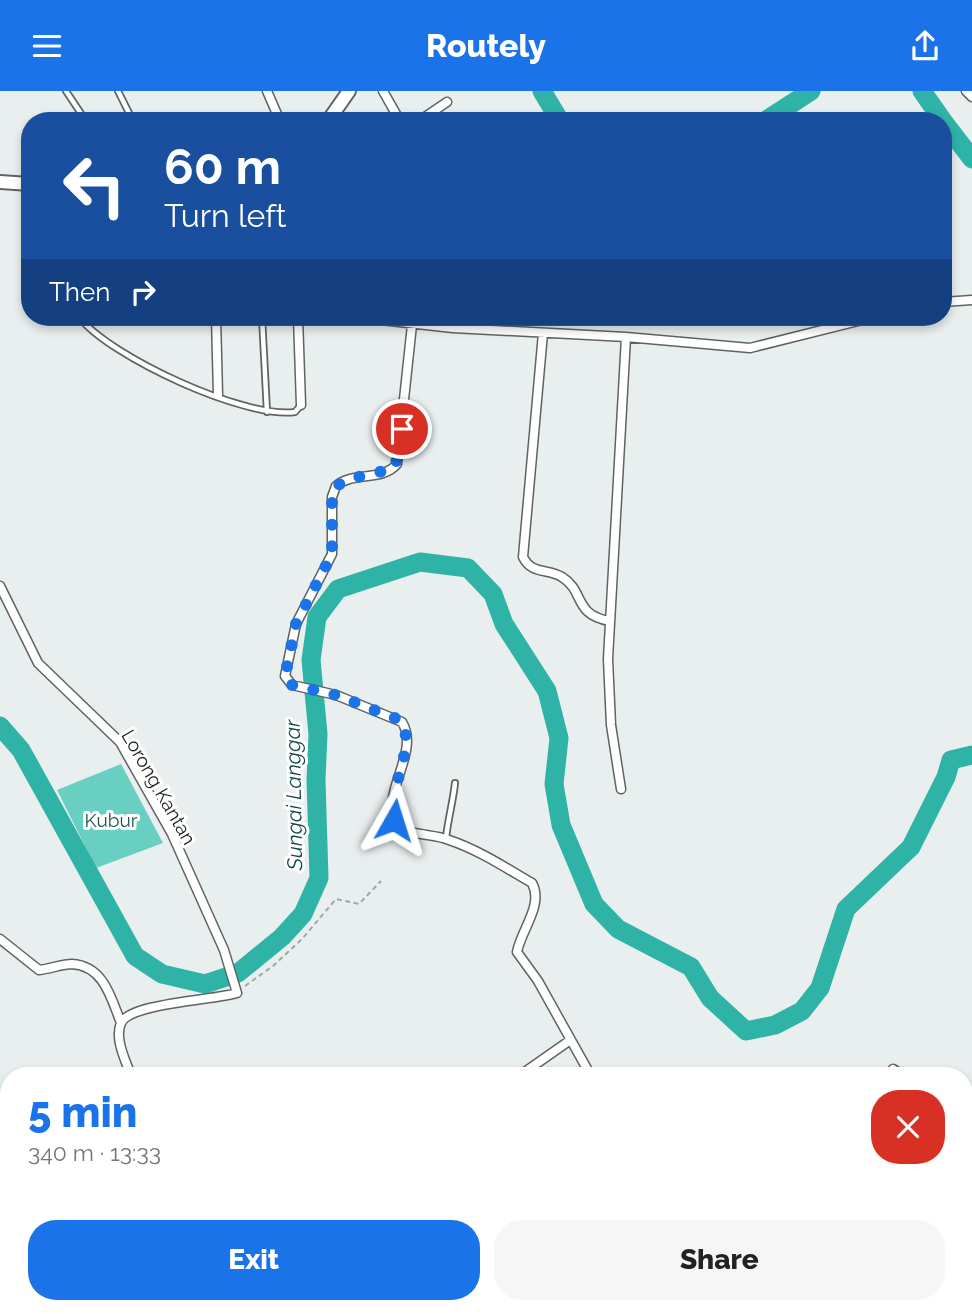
<!DOCTYPE html>
<html lang="en">
<head>
<meta charset="utf-8">
<style>
  :root { --surface:#fff; --page:#f6f6f6; --text:#222; --muted:#767676; --accent:#1a73e8 }
  body { margin:0; font-family:Raleway,sans-serif; background:var(--page); color:var(--text); height:100vh; display:flex; flex-direction:column; font-size:26px; white-space:nowrap }
  * { box-sizing:border-box; margin:0 }
  p { font-size:23px; color:var(--muted) }
  .icon { flex:none; width:38px; height:38px; fill:none; stroke:currentColor; stroke-width:2; stroke-linecap:round; stroke-linejoin:round }
  .map { position:relative; flex:1; overflow:hidden }
  .panel { position:absolute; left:0px; top:976px; width:973px; height:247px; display:flex; flex-direction:column; background:var(--surface); border-radius:28px 28px 0 0; box-shadow:0 4px 10px #0003 }
  .panel>* { flex:none }
  .top-card { position:absolute; left:21px; top:21px; width:931px; height:214px; border-radius:28px; box-shadow:0 4px 10px #0003; background:#1a4fa0; color:#fff; overflow:hidden }
  .pin { position:absolute; display:grid; place-items:center; width:60px; height:60px; color:#fff; margin:-30px; border:4px solid #fff; border-radius:50%; box-shadow:0 2px 7px #0007 }
  .me { position:absolute; width:77px; margin:-38px; rotate:6deg; stroke-linejoin:round; filter:drop-shadow(0 0 5px #0008) }
  .turn { display:flex; align-items:center; gap:24px; height:147px; padding:0 28px; font-size:32px }
  .turn .icon { width:91px; height:91px; stroke-width:2.5 }
  .turn b { display:block; font-size:49px; line-height:60px }
  .then { display:flex; align-items:center; height:66px; padding:0 28px; background:#0003; gap:14px; font-size:26px }
  .round { display:grid; place-items:center; flex:none; width:74px; height:74px; border-radius:28px; background:var(--page) }
  .overview { display:flex; align-items:center; justify-content:space-between; height:119px; padding:0 28px }
  h1 { font-size:42px; font-weight:800; line-height:52px; color:var(--accent) }
  .primary-button { display:flex; gap:14px; margin-top:auto; padding:14px 28px }
  .primary-button a { flex:1; height:80px; border-radius:28px; background:var(--accent); color:#fff; font-size:28px; font-weight:800; line-height:80px; text-align:center }
  .primary-button a+a { background:var(--page); color:var(--text) }
  header { display:flex; justify-content:space-between; align-items:center; height:91px; padding:0 28px; background:var(--accent); color:#fff; font-size:32px; font-weight:800 }
  .map>svg:first-child { display:block }
  .green { fill:#69cfc3 }
  .lines { fill:none; stroke-linecap:round; stroke-linejoin:round }
  .river { stroke:#2fb3a7; stroke-width:19 }
  .service-casing { stroke:#5f6463; stroke-width:8 }
  .minor-casing { stroke:#5f6463; stroke-width:11 }
  .secondary-casing { stroke:#5f6463; stroke-width:16 }
  .path { stroke:#a1a7a6; stroke-width:2; stroke-dasharray:5 3.5; stroke-linecap:butt }
  .service { stroke:#fff; stroke-width:4.5 }
  .minor { stroke:#fff; stroke-width:8 }
  .secondary { stroke:#fff; stroke-width:12 }
  .route { stroke:#1a73e8; stroke-width:12; stroke-dasharray:0 21.6 }
  .labels { text-anchor:middle; stroke-width:6; stroke-linejoin:round; paint-order:stroke }
  .street-label { font-size:19px; fill:#232625; stroke:#fff }
  .park-label { font-size:19px; fill:#225751; stroke:#fff }
  .water-label { font-size:21px; font-style:italic; fill:#144b45; stroke:#fff }
</style>
</head>
<body>
<header><svg class="icon" aria-label="menu" viewBox="0 0 24 24"><path d="M4 6h16M4 12h16M4 18h16"/></svg>Routely<svg class="icon" aria-label="share" viewBox="0 0 24 24"><path d="M12 15V3M7 8l5-5 5 5M5 13v7h14v-7"/></svg></header>
<div class="map">
<svg width="972" height="1223" viewBox="0 0 972 1223">
  <rect width="100%" height="100%" fill="#e8efee"/>
  <path class="green" d="M121 673 163 752 96 777 57 699Z"/>
  <g class="lines">
    <path class="river" d="M542 0 560 30
      M922 0 943 30
      M765 30 811 0
      M943 30 972 68
      M0 635 21 659 135 865 162 883 205 893 238 882 282 846 303 823 319 787 316 689 318 643 311 569 317 526 338 498 420 471 468 477 493 503 504 533 547 600 559 647 554 693 561 734 594 813 618 838 691 876 710 907 746 940 775 934 802 920 820 897 846 818 911 756 946 686 951 669 972 664"/>
    <g class="service-casing">
      <path id="service" d="M66 0 86 30
        M118 0 133 30
        M79 226C110 266 245 328 295 321L301 314
        M262 226 267 321
        M446 747C448 728 453 711 455 692"/>
    </g>
    <g class="minor-casing">
      <path id="minor" d="M267 0 280 30
        M383 0 400 30
        M966 0 972 6
        M419 30 447 11
        M943 211 972 209
        M216 226 218 304
        M298 226 301 314
        M354 226 453 237 626 246 750 257 874 226
        M412 234 397 373C382 391 353 380 336 395L332 406V463L296 533 285 585 292 594 336 604 402 631C421 662 378 704 397 734 414 746 431 742 449 749 479 759 506 777 532 792 544 814 521 839 517 861L538 890 591 985
        M543 242 523 466C532 484 547 477 562 486 585 500 573 524 610 530
        M0 495 38 572 120 651 172 743 224 859 237 902C215 909 130 912 121 932 114 948 126 970 131 985
        M621 698 611 634 608 568 626 246
        M0 848 39 879C50 878 62 873 72 873 104 875 111 907 121 932
        M893 978 904 985
        M519 985 569 950
        M964 1089 968 1098
        M157 1214 160 1223
        M206 1214 209 1223
        M280 1214 283 1223
        M584 1214 586 1223
        M670 1214 673 1223
        M782 1214 784 1223
        M921 1214 926 1223
        M620 1223 640 1214"/>
    </g>
    <g class="secondary-casing">
      <path id="secondary" d="M328 30 349 0
        M0 91 30 93"/>
    </g>
    <path class="path" d="M245 895 273 875 302 848 336 808 359 813 381 790"/>
    <use href="#service" class="service"/>
    <use href="#minor" class="minor"/>
    <use href="#secondary" class="secondary"/>
  </g>
  <g class="lines">
    <path class="route" d="M394 729C387 698 413 666 404 635L397 628 336 604 292 594 285 585 296 533 332 463V406L336 395 349 388 393 378 399 364 402 338"/>
  </g>
  <g class="labels">
    <g class="street-label">
      <text transform="translate(159 696) rotate(60)" y="7">Lorong Kantan</text>
    </g>
    <g class="park-label">
      <text x="111" y="736">Kubur</text>
    </g>
    <g class="water-label">
      <text transform="translate(294 704) rotate(-91)" y="7">Sungai Langgar</text>
    </g>
  </g>
</svg>
<div class="pin" style="left:402px;top:338px;background:#d93025"><svg class="icon" aria-label="arrive" viewBox="0 0 24 24"><path d="M6 21V4h12l-3 4 3 4H6"/></svg></div>
<svg class="me" style="left:394px;top:729px" viewBox="-20 -20 40 40"><path d="M0-17L14 15 0 8-14 15z" fill="#1a73e8" stroke="#fff" stroke-width="4"/></svg>
<div class="top-card">
<div class="turn"><svg class="icon" aria-label="left" viewBox="0 0 24 24"><path d="M17 20v-9H6M10 6l-5 5 5 5"/></svg><div><b>60 m</b>Turn left</div></div>
<div class="then">Then<svg class="icon" aria-label="right" viewBox="0 0 24 24"><path d="M7 20v-9h11M14 6l5 5-5 5"/></svg></div>
</div>
<section class="panel">
<div class="overview"><div><h1>5 min</h1><p>340 m · 13:33</p></div><a class="round" style="background:#d93025;color:#fff"><svg class="icon" aria-label="close" viewBox="0 0 24 24"><path d="M6 6l12 12M18 6L6 18"/></svg></a></div>
<div class="primary-button"><a>Exit</a><a>Share</a></div>
</section>
</div>
</body>
</html>
